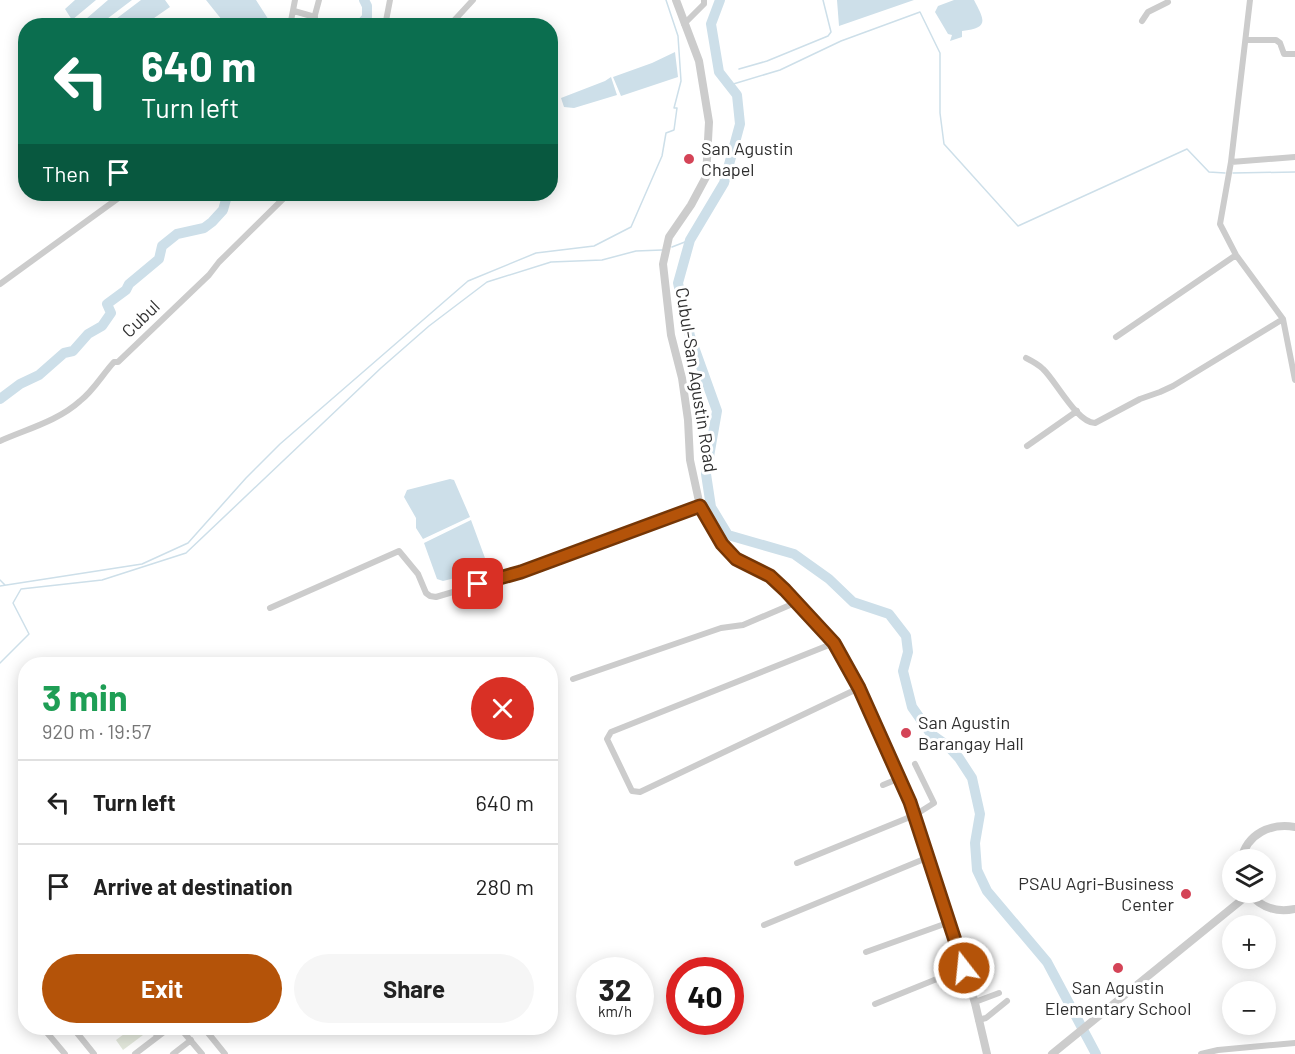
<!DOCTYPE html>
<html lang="en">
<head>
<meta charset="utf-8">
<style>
  :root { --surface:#fff; --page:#f6f6f6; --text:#222; --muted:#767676; --line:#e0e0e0; --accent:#b45309 }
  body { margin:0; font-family:Barlow,sans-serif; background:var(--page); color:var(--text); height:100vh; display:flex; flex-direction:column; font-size:22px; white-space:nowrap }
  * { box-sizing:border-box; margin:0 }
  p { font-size:20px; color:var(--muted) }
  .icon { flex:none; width:33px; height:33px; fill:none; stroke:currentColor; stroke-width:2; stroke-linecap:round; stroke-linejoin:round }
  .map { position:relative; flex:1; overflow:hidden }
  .sheet { position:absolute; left:18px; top:657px; width:540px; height:378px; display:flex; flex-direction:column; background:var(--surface); border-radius:24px; box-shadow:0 3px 15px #0003 }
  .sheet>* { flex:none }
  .top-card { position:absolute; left:18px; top:18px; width:540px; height:183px; border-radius:24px; box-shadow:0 3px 15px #0003; background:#0b6e4f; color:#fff; overflow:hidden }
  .tools { position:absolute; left:1222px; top:849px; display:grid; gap:12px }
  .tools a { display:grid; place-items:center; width:54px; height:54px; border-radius:50%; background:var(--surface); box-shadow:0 3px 15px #0003; font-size:30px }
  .speed { position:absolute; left:576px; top:957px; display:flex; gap:12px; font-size:30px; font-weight:700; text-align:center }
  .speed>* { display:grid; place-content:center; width:78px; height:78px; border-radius:50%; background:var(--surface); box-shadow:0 3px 15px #0003; line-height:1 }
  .speed small { font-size:15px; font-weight:400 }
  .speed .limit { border:9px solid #d22; background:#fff; color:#111 }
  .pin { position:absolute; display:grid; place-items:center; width:51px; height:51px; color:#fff; margin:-26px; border-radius:12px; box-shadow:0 3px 9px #0006 }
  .me { position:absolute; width:66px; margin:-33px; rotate:344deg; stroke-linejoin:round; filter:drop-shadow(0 0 4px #0008) }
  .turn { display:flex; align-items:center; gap:21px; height:126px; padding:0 24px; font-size:27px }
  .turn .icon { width:78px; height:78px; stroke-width:2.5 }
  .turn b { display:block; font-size:42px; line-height:51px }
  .then { display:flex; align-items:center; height:57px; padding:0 24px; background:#0003; gap:12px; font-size:22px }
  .round { display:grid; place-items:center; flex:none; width:63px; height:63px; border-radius:32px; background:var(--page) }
  .headline { display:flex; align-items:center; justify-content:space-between; height:102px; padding:0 24px }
  h1 { font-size:36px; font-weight:700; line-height:45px; color:#1e9e55 }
  .button { display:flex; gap:12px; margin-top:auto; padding:12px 24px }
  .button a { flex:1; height:69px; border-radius:36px; background:var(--accent); color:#fff; font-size:24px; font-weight:700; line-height:69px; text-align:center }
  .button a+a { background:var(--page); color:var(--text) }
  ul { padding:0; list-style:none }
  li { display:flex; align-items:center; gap:18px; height:84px; padding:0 24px; border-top:2px solid var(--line) }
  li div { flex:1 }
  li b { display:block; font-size:22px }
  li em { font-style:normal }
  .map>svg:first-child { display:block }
  .green { fill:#e3e8dc }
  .water { fill:#cddfe9 }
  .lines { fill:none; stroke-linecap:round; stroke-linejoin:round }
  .stream { stroke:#cddfe9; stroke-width:1.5 }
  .river { stroke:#cddfe9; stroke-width:10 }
  .minor { stroke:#ccc; stroke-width:6 }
  .tertiary { stroke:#ccc; stroke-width:8 }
  .route-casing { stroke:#753606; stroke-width:15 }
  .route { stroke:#b45309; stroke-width:10 }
  .poi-dot { fill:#d44457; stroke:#fff; stroke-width:2 }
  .labels { text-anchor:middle; stroke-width:6; stroke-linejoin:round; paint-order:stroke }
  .poi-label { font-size:18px; fill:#2f2f2f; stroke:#fff; text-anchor:start }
  .street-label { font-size:18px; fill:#2f2f2f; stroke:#fff }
</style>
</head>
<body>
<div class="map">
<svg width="1295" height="1054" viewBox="0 0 1295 1054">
  <rect width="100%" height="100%" fill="#fff"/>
  <path class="green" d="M132 1028H136L143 1035 123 1050 116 1040Z"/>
  <path class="water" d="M75 0H96L72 20 65 9Z
    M108 0H132L99 25H79Z
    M141 0H165L170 7 144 25H108Z
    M206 0H256L272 25H226Z
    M837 0H914L839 26Z
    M954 0H974C985 21 989 28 962 31V37L950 41 952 35 948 34 935 12 938 6Z
    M675 52 678 77 621 96 613 77 652 63Z
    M611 77 617 95 574 108 564 107 561 98 605 81Z
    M450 479 454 480 470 517 423 539 416 528V518L404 497 407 490Z
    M471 520 485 558 469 566 467 575 443 581 437 579 424 543Z"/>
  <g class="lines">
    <path class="stream" d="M739 69 767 61 828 36 831 32 823 0
      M730 85 780 70 841 41 920 12 940 53V113L944 144 1018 226 1187 149 1209 172 1225 173
      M1233 173 1295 172
      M672 247 690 240
      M0 580 5 585
      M0 586 142 564 188 543 246 478 280 444 468 281 536 253 594 246 631 227 662 156 666 133 674 130 677 108H674L681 81 678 36 666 0
      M0 663 29 634 13 603 21 589 102 580 186 553 381 368 429 326 487 282 551 262 602 260 636 251 662 250"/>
    <path class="river" d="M720 0 711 24 719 72 737 95 740 124 724 183 690 240 678 283 690 336 717 411 706 474 711 507 728 535 794 554 829 579 853 602 889 614 906 636 908 652 903 671 912 707 931 734 948 746 959 758 972 778 980 814 975 843 977 870 987 891 1047 962 1096 1054
      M359 26 367 17V6L364 0
      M0 399 20 384 39 375 64 353 73 351 88 334 102 326 111 313 107 304 126 290 129 284 159 259 162 246 177 234 204 228 212 222 223 210 227 196 232 194"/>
    <path class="minor" d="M294 11 315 17
      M1142 21 1148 12 1168 2
      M684 24 704 4V0
      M290 26 295 0
      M312 26 319 0
      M385 26 390 0
      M449 26 473 0
      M1246 40H1276L1280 43 1284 54H1295
      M1295 157 1231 162 1220 224 1236 255 1283 319 1295 380
      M1231 162 1250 0
      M0 284 124 194
      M1116 337 1236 255
      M1026 358C1032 361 1038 364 1043 369 1056 381 1077 423 1095 423L1140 399 1160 392 1173 386 1283 319
      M0 441C27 429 58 421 80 401 94 390 102 375 114 362H118L209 275 219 262 288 194
      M1027 446 1077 411
      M270 608 399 551 418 574 426 593 430 596 436 597 521 572 700 506
      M834 643 611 732 607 739 632 791 640 792 859 688
      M573 679 721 628 743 625 797 602
      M883 785 900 778
      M797 863 915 815 934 803 915 764
      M764 925 929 857
      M866 952 950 922
      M975 1002 999 993
      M875 1004 964 968
      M978 1020 986 1018 1007 1001
      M43 1028 65 1054
      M73 1028 94 1054
      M150 1028 158 1036
      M180 1028 202 1054
      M204 1028 225 1054
      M135 1054 169 1028
      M173 1054 191 1040
      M1201 1054 1218 1050 1295 1043"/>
    <path class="tertiary" d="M676 0 699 61 709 122 706 177 691 205 669 237 663 264 671 335 682 378 688 420 690 460 700 506 722 544 736 559 770 576 785 590 834 643 859 688 910 802 950 922 975 1003 987 1054
      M1241 860C1247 833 1271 823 1295 827
      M1248 892C1260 907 1276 913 1295 909
      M1052 1054 1249 894"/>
  </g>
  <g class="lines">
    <g class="route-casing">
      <path id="route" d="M478 584 521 572 700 506 722 544 736 559 770 576 785 590 834 643 859 688 910 802 964 968"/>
    </g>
    <use href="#route" class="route"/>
  </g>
  <g class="poi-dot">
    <circle cx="689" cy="159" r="6"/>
    <circle cx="906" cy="733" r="6"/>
    <circle cx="1186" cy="894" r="6"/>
    <circle cx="1118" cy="968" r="6"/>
  </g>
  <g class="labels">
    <g class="poi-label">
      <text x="701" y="155">San Agustin<tspan x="701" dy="21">Chapel</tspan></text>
      <text x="918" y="729">San Agustin<tspan x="918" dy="21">Barangay Hall</tspan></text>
      <text x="1174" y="890" text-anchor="end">PSAU Agri-Business<tspan x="1174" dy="21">Center</tspan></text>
      <text x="1118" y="994" text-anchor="middle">San Agustin<tspan x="1118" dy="21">Elementary School</tspan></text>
    </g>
    <g class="street-label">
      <text transform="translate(141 319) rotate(-44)" y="6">Cubul</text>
      <text transform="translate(696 380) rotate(81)" y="6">Cubul-San Agustin Road</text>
    </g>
  </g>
</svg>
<div class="tools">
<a><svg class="icon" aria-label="layers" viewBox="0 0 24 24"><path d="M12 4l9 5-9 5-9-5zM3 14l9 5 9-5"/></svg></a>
<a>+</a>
<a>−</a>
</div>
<div class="speed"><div>32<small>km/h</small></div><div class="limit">40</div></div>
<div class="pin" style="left:478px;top:584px;background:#d93025"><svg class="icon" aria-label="arrive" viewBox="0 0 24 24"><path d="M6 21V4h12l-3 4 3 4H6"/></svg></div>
<svg class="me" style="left:964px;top:968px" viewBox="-20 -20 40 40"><circle r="17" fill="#b45309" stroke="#fff" stroke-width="3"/><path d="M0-11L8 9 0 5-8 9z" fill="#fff"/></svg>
<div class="top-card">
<div class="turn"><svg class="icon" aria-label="left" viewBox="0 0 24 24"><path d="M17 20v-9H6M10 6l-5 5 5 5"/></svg><div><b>640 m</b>Turn left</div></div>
<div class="then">Then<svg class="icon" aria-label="arrive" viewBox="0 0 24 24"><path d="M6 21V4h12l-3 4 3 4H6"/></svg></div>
</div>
<section class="sheet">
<div class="headline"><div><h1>3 min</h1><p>920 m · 19:57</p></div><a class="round" style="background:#d93025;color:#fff"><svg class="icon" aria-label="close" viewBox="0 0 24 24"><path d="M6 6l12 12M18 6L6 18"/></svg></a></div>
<ul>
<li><svg class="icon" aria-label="left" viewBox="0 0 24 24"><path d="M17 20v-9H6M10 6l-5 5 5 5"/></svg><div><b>Turn left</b></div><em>640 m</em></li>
<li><svg class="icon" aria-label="arrive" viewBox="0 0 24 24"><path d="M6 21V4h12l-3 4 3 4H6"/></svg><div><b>Arrive at destination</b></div><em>280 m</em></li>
</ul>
<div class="button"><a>Exit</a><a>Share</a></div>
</section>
</div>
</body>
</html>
